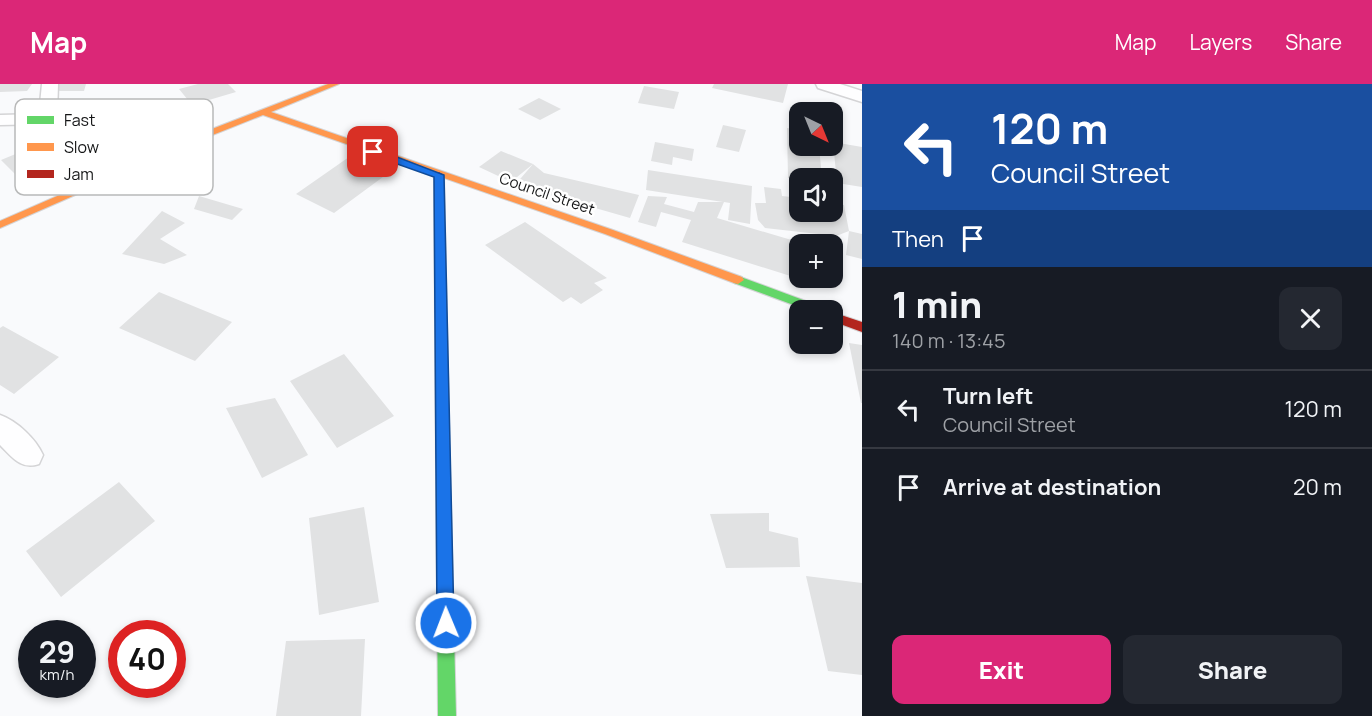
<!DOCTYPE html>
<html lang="en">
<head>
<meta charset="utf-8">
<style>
  :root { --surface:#171b24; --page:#242831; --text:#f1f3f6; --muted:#9ea1a6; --line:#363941; --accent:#db2777 }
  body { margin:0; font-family:Manrope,sans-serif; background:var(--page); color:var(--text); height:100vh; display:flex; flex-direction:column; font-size:22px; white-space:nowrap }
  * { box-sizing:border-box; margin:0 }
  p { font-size:20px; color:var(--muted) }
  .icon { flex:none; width:33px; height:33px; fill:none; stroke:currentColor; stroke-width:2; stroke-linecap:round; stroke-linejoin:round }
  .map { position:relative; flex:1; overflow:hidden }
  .side { display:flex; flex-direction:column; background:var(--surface); width:510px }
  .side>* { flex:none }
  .hud { background:#1a4fa0; color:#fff; overflow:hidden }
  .needle { width:39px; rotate:137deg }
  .fabs { position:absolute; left:789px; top:18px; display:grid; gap:12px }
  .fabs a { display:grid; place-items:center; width:54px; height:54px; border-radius:12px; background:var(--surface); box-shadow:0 3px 9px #0003; font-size:30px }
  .speed { position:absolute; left:18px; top:536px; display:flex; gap:12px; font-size:30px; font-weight:700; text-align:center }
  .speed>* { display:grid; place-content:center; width:78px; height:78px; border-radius:50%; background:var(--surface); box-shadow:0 3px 9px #0003; line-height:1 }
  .speed small { font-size:15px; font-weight:400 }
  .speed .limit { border:9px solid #d22; background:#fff; color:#111 }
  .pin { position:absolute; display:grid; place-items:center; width:51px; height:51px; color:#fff; margin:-26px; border-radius:12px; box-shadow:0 3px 9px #0006 }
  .me { position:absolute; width:66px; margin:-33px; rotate:359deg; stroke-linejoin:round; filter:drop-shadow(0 0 4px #0008) }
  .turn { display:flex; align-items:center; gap:21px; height:126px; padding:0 30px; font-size:27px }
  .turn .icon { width:78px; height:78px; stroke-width:2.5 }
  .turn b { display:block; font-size:42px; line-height:51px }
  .then { display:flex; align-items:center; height:57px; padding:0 30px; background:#0003; gap:12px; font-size:22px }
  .round { display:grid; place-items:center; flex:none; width:63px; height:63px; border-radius:12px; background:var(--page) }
  .summary { display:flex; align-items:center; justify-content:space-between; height:102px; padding:0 30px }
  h1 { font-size:36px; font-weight:800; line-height:45px }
  .action { display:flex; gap:12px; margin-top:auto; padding:12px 30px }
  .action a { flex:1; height:69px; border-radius:12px; background:var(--accent); color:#fff; font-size:24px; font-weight:800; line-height:69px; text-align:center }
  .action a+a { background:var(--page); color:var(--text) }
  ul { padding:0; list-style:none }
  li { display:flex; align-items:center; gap:18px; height:78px; padding:0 30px; border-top:2px solid var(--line) }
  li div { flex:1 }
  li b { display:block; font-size:22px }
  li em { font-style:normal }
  header { display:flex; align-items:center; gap:36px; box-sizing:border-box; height:84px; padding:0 30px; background:var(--accent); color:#fff }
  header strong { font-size:28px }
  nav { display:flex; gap:33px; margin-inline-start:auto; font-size:21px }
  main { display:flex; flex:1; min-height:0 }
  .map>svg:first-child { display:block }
  .building { fill:#e1e2e3 }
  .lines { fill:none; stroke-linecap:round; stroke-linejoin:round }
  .street-casing { stroke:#d4d4d6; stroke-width:3 }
  .fast-casing { stroke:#d4d4d6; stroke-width:2 }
  .slow-casing { stroke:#d4d4d6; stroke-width:2 }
  .jam-casing { stroke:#d4d4d6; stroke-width:2 }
  .street { fill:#fefeff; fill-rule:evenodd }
  .fast { fill:#63d668; fill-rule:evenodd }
  .slow { fill:#ff974d; fill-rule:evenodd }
  .jam { fill:#b3261e; fill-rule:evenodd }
  .route { fill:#1a73e8; stroke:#114b97; stroke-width:1.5 }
  .labels { text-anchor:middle; stroke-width:5; stroke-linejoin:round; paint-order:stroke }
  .far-street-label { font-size:15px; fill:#141516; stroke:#fff }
  .key { fill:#fff; stroke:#b8b9b9; stroke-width:1.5 }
  .key-label { font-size:16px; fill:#141516 }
</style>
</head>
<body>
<header>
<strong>Map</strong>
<nav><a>Map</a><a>Layers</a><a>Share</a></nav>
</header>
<main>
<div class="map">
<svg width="862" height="632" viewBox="0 0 862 632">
  <rect width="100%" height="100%" fill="#f9fafc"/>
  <path class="building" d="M0 0H32L27 7 0 8Z
    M55 0H86L84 7H53Z
    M198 0H228L236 8 192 21 179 5Z
    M714 0H788L783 19 712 4Z
    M644 2 679 8 674 25 638 19Z
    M539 14 561 25 540 36 518 25Z
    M723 41 746 46 739 68 716 63Z
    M787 44 800 46V62H819L822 94H788Z
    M64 50 85 68 47 85 42 80 16 91 1 76Z
    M655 58 694 65 692 77 673 73 672 81 651 77Z
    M833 58 862 63V103L837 99Z
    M501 67 533 80 511 98 479 83Z
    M349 73 387 90 334 129 296 110Z
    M533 80 544 89 639 111 630 134 515 101Z
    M648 86 752 102 750 140 728 136 730 119 724 118 717 134 805 160H800V195L682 158 691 136 661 128 656 143 638 138 648 112 667 113 664 120 694 128 698 118H723L646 106Z
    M764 103 781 105 782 112 800 114V128H832V119L844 121 849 147 862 150V175L846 171 849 147 836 152 765 144 758 136 755 119H766Z
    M199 112 243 125 232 136 194 125Z
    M162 127 185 139 160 155 187 171 164 180 122 170Z
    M525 138 607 194 594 199 603 206 581 220 571 213 563 218 485 161Z
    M159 208 232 238 195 277 119 244Z
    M3 242 59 273 14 310 0 301V244Z
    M849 259 862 261V319H861Z
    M344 270 394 332 337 364 290 297Z
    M275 314 308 371 262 394 226 324Z
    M119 398 155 437 61 513 26 467Z
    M364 423 379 518 319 531 309 434Z
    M769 429V447L798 454 800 483 726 484 710 430Z
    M806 492 862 499V591L828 587Z
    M365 555 361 632H276L286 557Z"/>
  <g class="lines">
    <g class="street-casing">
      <path id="street" d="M42 0H58L57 31 202 46 211 52 202 58 48 40 0 41V31L39 30Z
        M816 0H840L862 7V18L818 4Z
        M0 331C17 337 36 355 43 371L39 380C21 386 13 374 0 361Z"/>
    </g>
    <g class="fast-casing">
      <path id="fast" d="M738 192 822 223 824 226H807L734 199 732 196 734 193Z
        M443 379 448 380 450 385 456 632H438L436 385 438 380Z"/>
    </g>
    <g class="slow-casing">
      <path id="slow" d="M328 0H339L271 28 613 146 742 193 744 196 738 200 734 199 605 150 263 31 205 54 0 144V137L199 50Z"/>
    </g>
    <g class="jam-casing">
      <path id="jam" d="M439 88 444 91 450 385 448 390 443 391 438 390 436 385 434 91Z
        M832 228 862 238V248L832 237Z"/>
    </g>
    <use href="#street" class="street"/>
    <use href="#fast" class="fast"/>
    <use href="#slow" class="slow"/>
    <use href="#jam" class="jam"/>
  </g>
  <path class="route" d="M369 65H376L444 91 454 539 452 545 446 548 440 545 437 539 434 93 369 70Z"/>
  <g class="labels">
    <g class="far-street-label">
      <text transform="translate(547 110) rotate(19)" y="5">Council Street</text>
    </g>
  </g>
  <rect x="15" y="15" width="198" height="96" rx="9" class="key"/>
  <rect x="27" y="32" width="27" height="8" fill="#63d668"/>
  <rect x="27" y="59" width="27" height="8" fill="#ff974d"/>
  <rect x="27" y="86" width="27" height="8" fill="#b3261e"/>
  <g class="key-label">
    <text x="64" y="42">Fast</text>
    <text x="64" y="69">Slow</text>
    <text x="64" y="96">Jam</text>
  </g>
</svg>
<div class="fabs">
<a><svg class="needle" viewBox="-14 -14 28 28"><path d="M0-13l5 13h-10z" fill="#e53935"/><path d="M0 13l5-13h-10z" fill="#9ea1a6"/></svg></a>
<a><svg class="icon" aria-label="sound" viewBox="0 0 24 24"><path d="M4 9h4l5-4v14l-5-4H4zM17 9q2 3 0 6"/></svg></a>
<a>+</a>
<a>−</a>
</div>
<div class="speed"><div>29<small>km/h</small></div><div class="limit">40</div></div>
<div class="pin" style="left:373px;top:68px;background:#d93025"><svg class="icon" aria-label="arrive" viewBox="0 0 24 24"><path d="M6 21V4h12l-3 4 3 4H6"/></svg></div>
<svg class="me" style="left:446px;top:539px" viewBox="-20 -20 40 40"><circle r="17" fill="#1a73e8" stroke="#fff" stroke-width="3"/><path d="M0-11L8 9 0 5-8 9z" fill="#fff"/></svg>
</div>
<section class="side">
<div class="hud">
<div class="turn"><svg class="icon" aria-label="left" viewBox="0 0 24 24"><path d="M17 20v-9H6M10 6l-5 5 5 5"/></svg><div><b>120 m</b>Council Street</div></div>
<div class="then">Then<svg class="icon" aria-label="arrive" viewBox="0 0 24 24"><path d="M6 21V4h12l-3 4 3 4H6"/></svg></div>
</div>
<div class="summary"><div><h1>1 min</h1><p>140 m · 13:45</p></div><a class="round"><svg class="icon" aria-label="close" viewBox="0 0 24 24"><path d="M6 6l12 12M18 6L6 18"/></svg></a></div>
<ul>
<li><svg class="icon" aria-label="left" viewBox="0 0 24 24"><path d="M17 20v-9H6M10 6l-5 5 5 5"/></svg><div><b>Turn left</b><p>Council Street</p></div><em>120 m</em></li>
<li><svg class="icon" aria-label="arrive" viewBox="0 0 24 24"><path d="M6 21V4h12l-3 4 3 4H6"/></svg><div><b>Arrive at destination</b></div><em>20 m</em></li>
</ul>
<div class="action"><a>Exit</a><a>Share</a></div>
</section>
</main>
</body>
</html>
